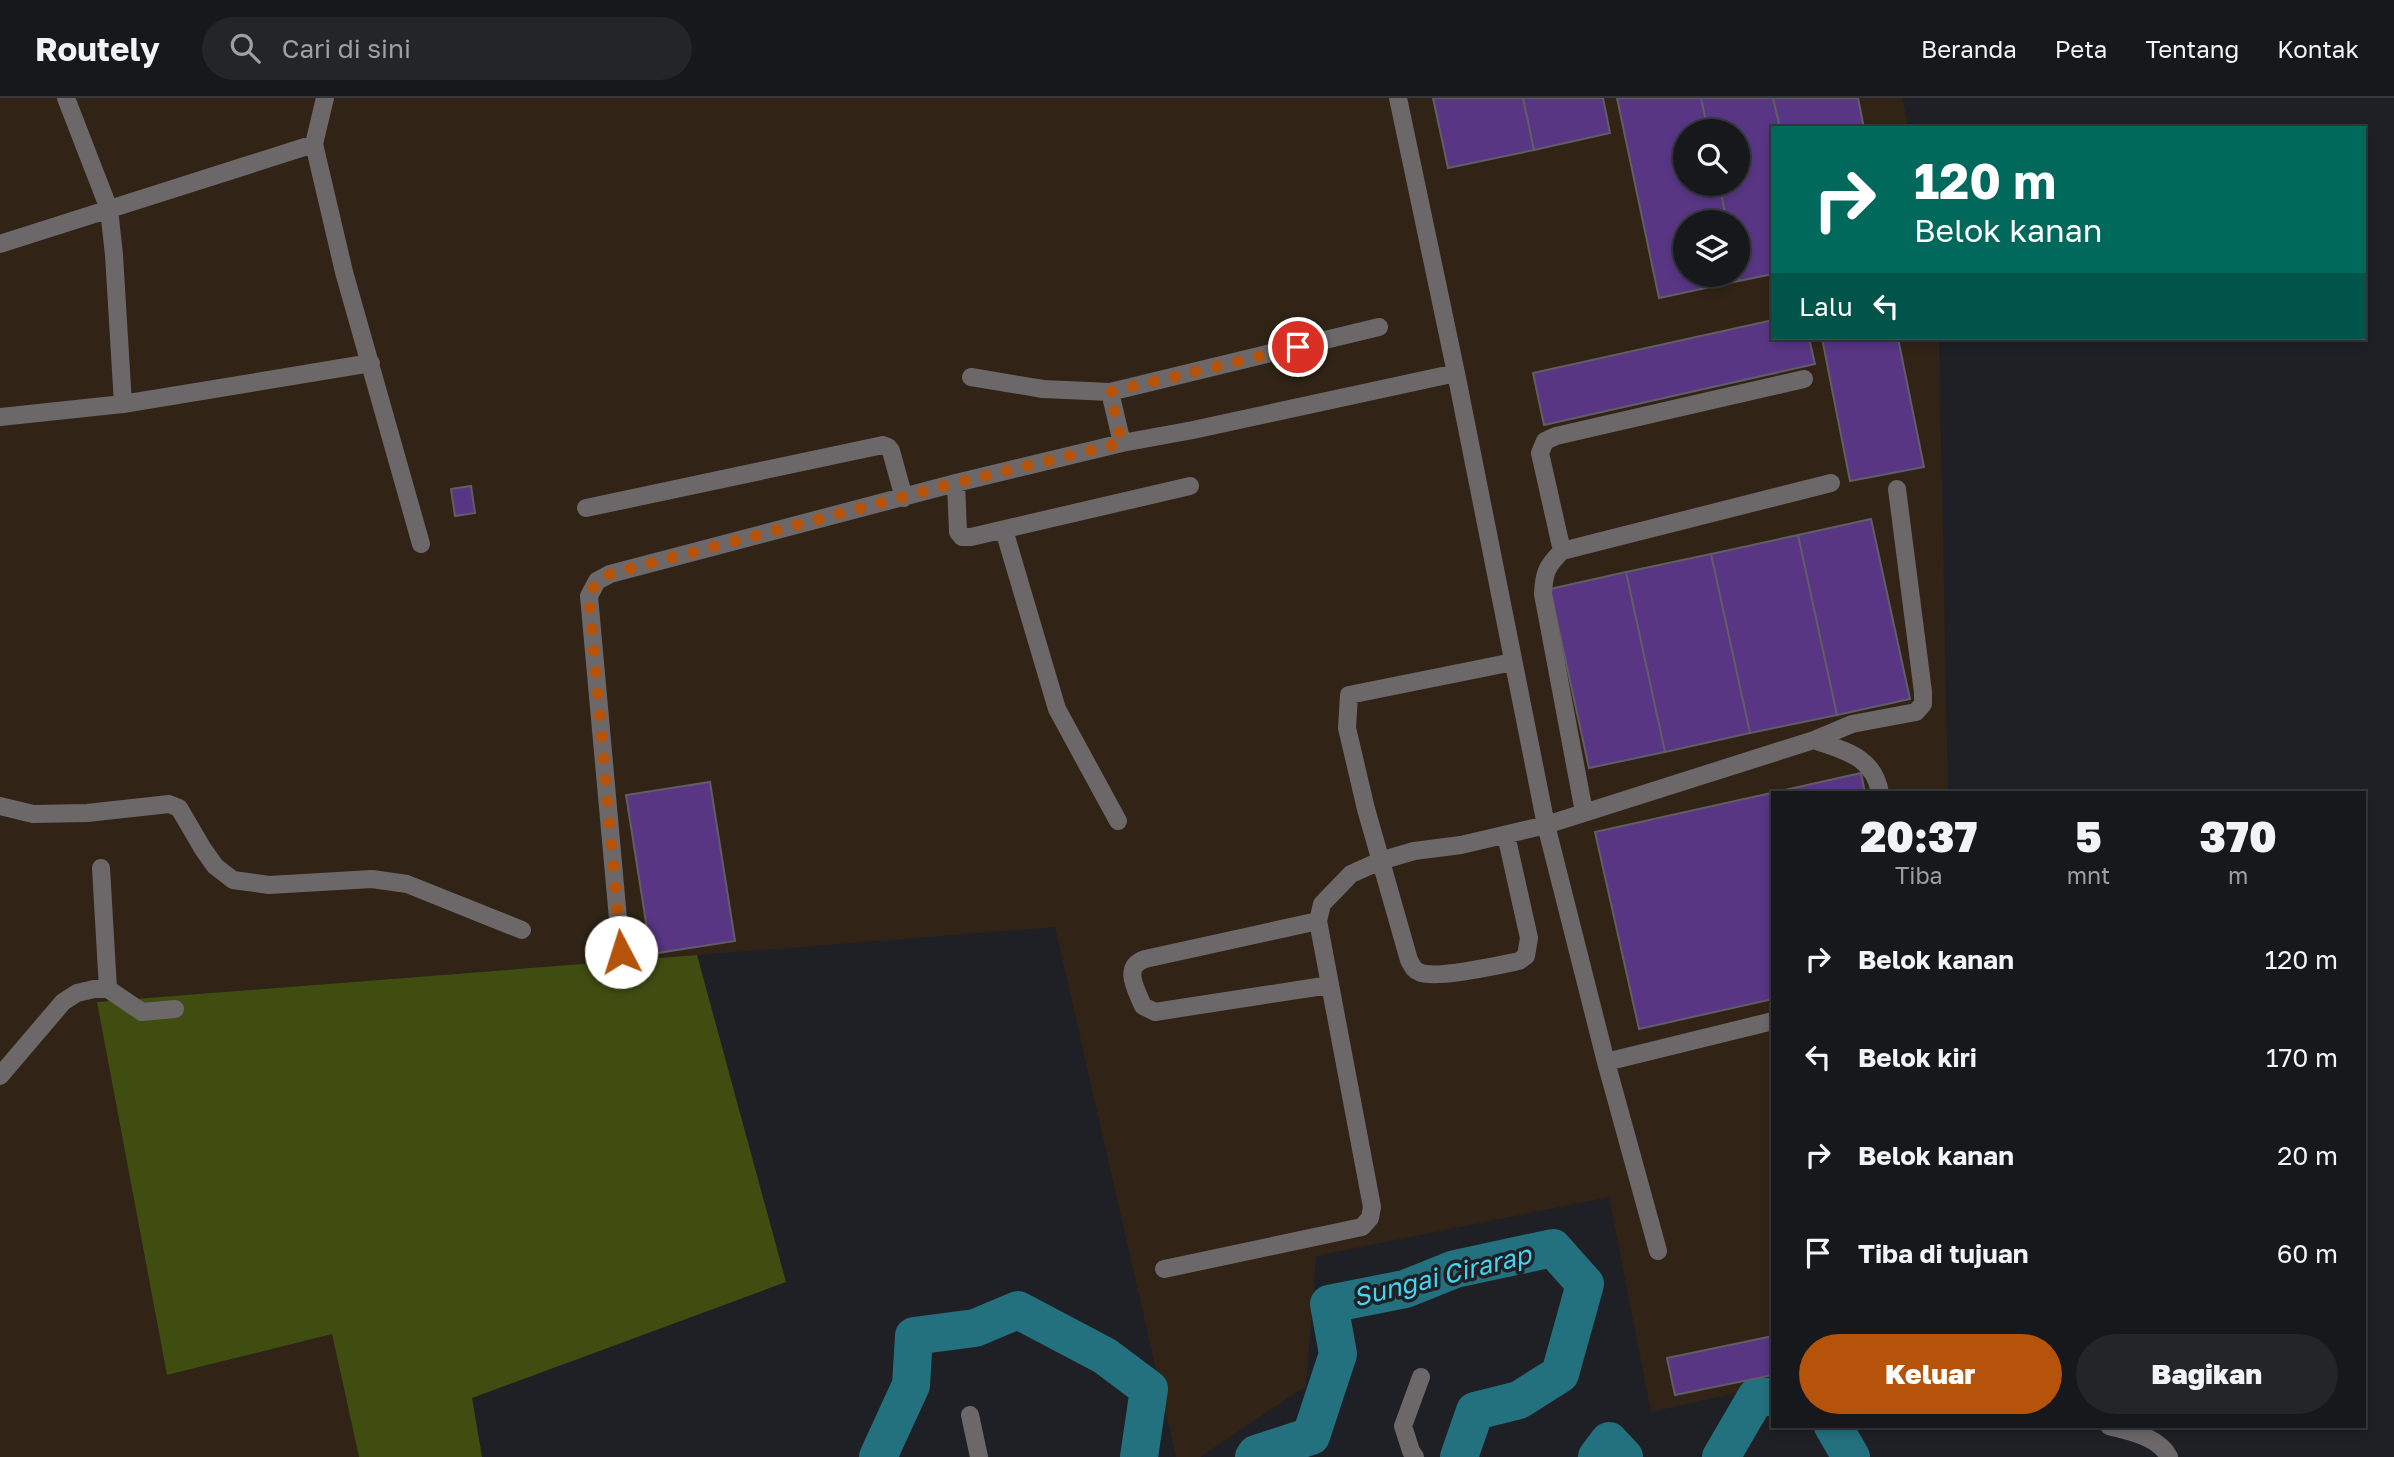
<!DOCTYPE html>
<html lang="id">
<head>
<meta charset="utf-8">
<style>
  :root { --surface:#16181c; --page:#232529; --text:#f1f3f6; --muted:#9ea0a3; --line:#35373b; --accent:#b45309 }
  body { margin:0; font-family:"Golos Text",sans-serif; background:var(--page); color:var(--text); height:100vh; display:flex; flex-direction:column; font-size:26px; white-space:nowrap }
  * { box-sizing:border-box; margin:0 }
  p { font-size:23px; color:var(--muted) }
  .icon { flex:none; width:38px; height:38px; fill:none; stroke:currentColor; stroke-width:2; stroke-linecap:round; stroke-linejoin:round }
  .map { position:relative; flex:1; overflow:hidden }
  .details { position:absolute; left:1771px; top:693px; width:595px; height:637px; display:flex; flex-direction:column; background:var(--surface); border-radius:0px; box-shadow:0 4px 10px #0003,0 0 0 2px var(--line) }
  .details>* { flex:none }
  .top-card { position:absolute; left:1771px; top:28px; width:595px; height:214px; border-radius:0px; box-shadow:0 4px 10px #0003,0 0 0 2px var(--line); background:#00695c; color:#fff; overflow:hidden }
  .fabs { position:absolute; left:1673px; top:21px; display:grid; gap:14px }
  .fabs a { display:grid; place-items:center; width:77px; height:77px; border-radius:50%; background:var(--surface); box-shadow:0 4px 10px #0003,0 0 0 2px var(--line); font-size:35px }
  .pin { position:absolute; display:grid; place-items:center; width:60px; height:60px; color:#fff; margin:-30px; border:4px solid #fff; border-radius:50%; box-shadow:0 2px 7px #0007 }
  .me { position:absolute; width:77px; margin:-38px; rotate:355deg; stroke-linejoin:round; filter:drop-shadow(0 0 5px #0008) }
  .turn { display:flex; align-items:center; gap:24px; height:147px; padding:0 28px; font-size:32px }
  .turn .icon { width:91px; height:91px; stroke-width:2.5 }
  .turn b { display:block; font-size:49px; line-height:60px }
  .then { display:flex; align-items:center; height:66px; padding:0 28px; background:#0003; gap:14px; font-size:26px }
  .eta { display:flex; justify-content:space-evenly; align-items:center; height:119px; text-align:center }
  .eta b { font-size:42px; font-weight:800; line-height:49px }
  .cta { display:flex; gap:14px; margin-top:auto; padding:14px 28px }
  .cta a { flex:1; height:80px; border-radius:42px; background:var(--accent); color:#fff; font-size:28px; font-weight:800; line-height:80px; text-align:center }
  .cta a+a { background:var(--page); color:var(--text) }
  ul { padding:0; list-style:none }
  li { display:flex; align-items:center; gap:21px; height:98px; padding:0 28px }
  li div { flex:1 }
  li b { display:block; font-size:26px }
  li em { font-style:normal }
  header { display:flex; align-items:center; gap:42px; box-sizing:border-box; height:98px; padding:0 35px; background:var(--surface); border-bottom:2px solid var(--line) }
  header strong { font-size:33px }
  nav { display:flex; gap:38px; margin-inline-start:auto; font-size:24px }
  .search { width:490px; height:63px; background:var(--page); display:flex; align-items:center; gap:18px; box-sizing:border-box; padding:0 24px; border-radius:38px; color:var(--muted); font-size:26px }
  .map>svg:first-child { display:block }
  .industrial { fill:#312417; fill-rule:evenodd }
  .green { fill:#3f4d11 }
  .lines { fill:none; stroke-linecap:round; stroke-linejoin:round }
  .river { stroke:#23707e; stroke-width:38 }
  .building { fill:#583684; stroke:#605e64; stroke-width:2 }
  .minor { stroke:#6c6869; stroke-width:18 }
  .route { stroke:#b45309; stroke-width:12; stroke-dasharray:0 21.6 }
  .labels { text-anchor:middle; stroke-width:7; stroke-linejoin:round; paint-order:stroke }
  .water-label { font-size:26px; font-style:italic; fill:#43d6f1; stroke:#1e2025 }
</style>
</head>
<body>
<header>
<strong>Routely</strong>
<div class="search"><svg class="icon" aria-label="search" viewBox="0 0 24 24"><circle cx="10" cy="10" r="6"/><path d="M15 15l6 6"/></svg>Cari di sini</div>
<nav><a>Beranda</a><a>Peta</a><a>Tentang</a><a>Kontak</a></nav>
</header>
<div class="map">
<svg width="2394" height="1359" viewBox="0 0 2394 1359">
  <rect width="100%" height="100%" fill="#1e2025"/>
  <path class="industrial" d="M0 0H1902L1909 30H1773V240H1939L1948 695H1773V1287L1651 1314 1609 1099 1316 1158 1306 1288 1200 1359H1176L1055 829 98 904 167 1277 332 1236 359 1359H0ZM1685 33H1738V86H1685ZM1685 124H1738V177H1685Z"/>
  <path class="green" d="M697 857 786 1184 472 1300 482 1359H359L332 1236 167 1277 97 904Z"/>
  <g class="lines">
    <path class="river" d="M1833 1328 1851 1359
      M878 1359 911 1287 914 1238 975 1230 1018 1212 1105 1258 1149 1291 1139 1359
      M1254 1359 1256 1356 1311 1338 1338 1256 1329 1206 1405 1191 1455 1171 1553 1150 1585 1186 1560 1276 1519 1302 1475 1313 1459 1359
      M1597 1359 1609 1343 1624 1359
      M1721 1359 1756 1299H1773"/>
  </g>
  <path class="building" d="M1433 0H1523L1534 52 1448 70Z
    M1523 0H1603L1610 35 1534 52Z
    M1617 0H1701L1708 33H1685V86H1719L1727 124H1685V177L1738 176 1739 183 1659 200Z
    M1701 0H1773L1780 30H1773V176L1739 183 1738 124H1727L1719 86H1738V33H1708Z
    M1773 0H1858L1864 30H1780Z
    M1773 222V240H1809L1815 266 1544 327 1533 275Z
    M1822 240H1898L1924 369 1850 383Z
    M471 388 475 415 455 418 451 391Z
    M1871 421 1910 601 1837 617 1798 437Z
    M1798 437 1837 617 1750 635 1711 456Z
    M1711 456 1750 635 1665 654 1626 474Z
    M1626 474 1665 654 1589 670 1550 491Z
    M1861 675 1865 695H1773V901L1639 931 1595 734Z
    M710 684 735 843 651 856 626 697Z
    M1773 1238V1277L1675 1297 1667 1260Z"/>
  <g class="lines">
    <path class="minor" d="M66 0 109 111 114 157 123 306
      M325 0 314 46 344 174 421 446
      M1398 0 1456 275 1546 727 1606 964 1658 1153
      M0 146 314 46
      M971 279 1043 291 1110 294 1379 229
      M1110 294 1122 345
      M0 319 123 306 371 265
      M956 385 958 434 962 439H971L1190 388
      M586 410 883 347 888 349 891 353 904 400
      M1004 432 1057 611 1118 723
      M1562 453 1540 355 1545 343 1556 338 1804 281
      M1814 642C1844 653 1874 658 1880 695
      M0 708 33 716 87 715 169 706 179 710 203 751 215 768 233 782 269 787 372 781 407 786 522 832
      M1584 714 1543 496C1544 474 1547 468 1562 453L1831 385
      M1506 737 1529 840 1526 858 1519 863C1499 867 1434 882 1419 874 1413 872 1412 867 1409 862L1366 711 1347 630 1349 597 1513 564
      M101 770 108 891
      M1318 823 1145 861C1122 869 1136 891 1143 908L1155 914 1330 887
      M621 854 589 498 597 483 610 476 956 385 1122 345 1193 332 1456 275
      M1606 964 1773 923
      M0 978 63 904 77 895 94 891H108L142 914 175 911
      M1164 1171 1362 1129 1370 1120 1372 1109 1318 823 1322 806 1351 776 1380 763 1414 753 1461 747 1546 727 1814 642 1852 626 1916 614 1923 606V594L1897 391
      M970 1317 979 1359
      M2109 1328C2130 1334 2158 1338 2169 1359
      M1415 1359 1411 1353 1403 1328 1421 1279"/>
  </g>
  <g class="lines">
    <path class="route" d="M621 854 589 498 597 483 610 476 956 385 1122 345 1110 294 1298 249"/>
  </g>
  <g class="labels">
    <g class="water-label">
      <text transform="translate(1442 1178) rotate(-14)" y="9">Sungai Cirarap</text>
    </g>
  </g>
</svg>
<div class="fabs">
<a><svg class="icon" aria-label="search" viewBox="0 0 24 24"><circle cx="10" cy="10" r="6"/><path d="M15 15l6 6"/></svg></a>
<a><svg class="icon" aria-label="layers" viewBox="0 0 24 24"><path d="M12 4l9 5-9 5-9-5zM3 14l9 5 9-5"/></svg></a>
</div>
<div class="pin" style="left:1298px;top:249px;background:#d93025"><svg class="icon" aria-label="arrive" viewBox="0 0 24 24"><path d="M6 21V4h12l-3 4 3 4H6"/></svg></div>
<svg class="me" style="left:621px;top:854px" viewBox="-20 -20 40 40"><circle r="19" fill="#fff"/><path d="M0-13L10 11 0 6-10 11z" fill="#b45309"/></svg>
<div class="top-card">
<div class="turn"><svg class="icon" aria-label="right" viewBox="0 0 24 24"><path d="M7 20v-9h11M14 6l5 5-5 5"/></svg><div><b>120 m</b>Belok kanan</div></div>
<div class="then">Lalu<svg class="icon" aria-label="left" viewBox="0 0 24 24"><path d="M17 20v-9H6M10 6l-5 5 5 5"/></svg></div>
</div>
<section class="details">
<div class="eta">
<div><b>20:37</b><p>Tiba</p></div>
<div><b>5</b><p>mnt</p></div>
<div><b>370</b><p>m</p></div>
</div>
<ul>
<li><svg class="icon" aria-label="right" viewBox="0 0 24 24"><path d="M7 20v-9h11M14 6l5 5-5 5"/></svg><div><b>Belok kanan</b></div><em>120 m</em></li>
<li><svg class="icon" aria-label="left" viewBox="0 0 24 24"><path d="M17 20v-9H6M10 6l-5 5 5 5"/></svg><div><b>Belok kiri</b></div><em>170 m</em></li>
<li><svg class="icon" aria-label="right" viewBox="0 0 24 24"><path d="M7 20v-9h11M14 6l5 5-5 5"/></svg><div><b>Belok kanan</b></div><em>20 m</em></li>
<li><svg class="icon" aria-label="arrive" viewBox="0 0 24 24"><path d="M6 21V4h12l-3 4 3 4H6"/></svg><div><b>Tiba di tujuan</b></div><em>60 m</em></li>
</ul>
<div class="cta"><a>Keluar</a><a>Bagikan</a></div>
</section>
</div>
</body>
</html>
